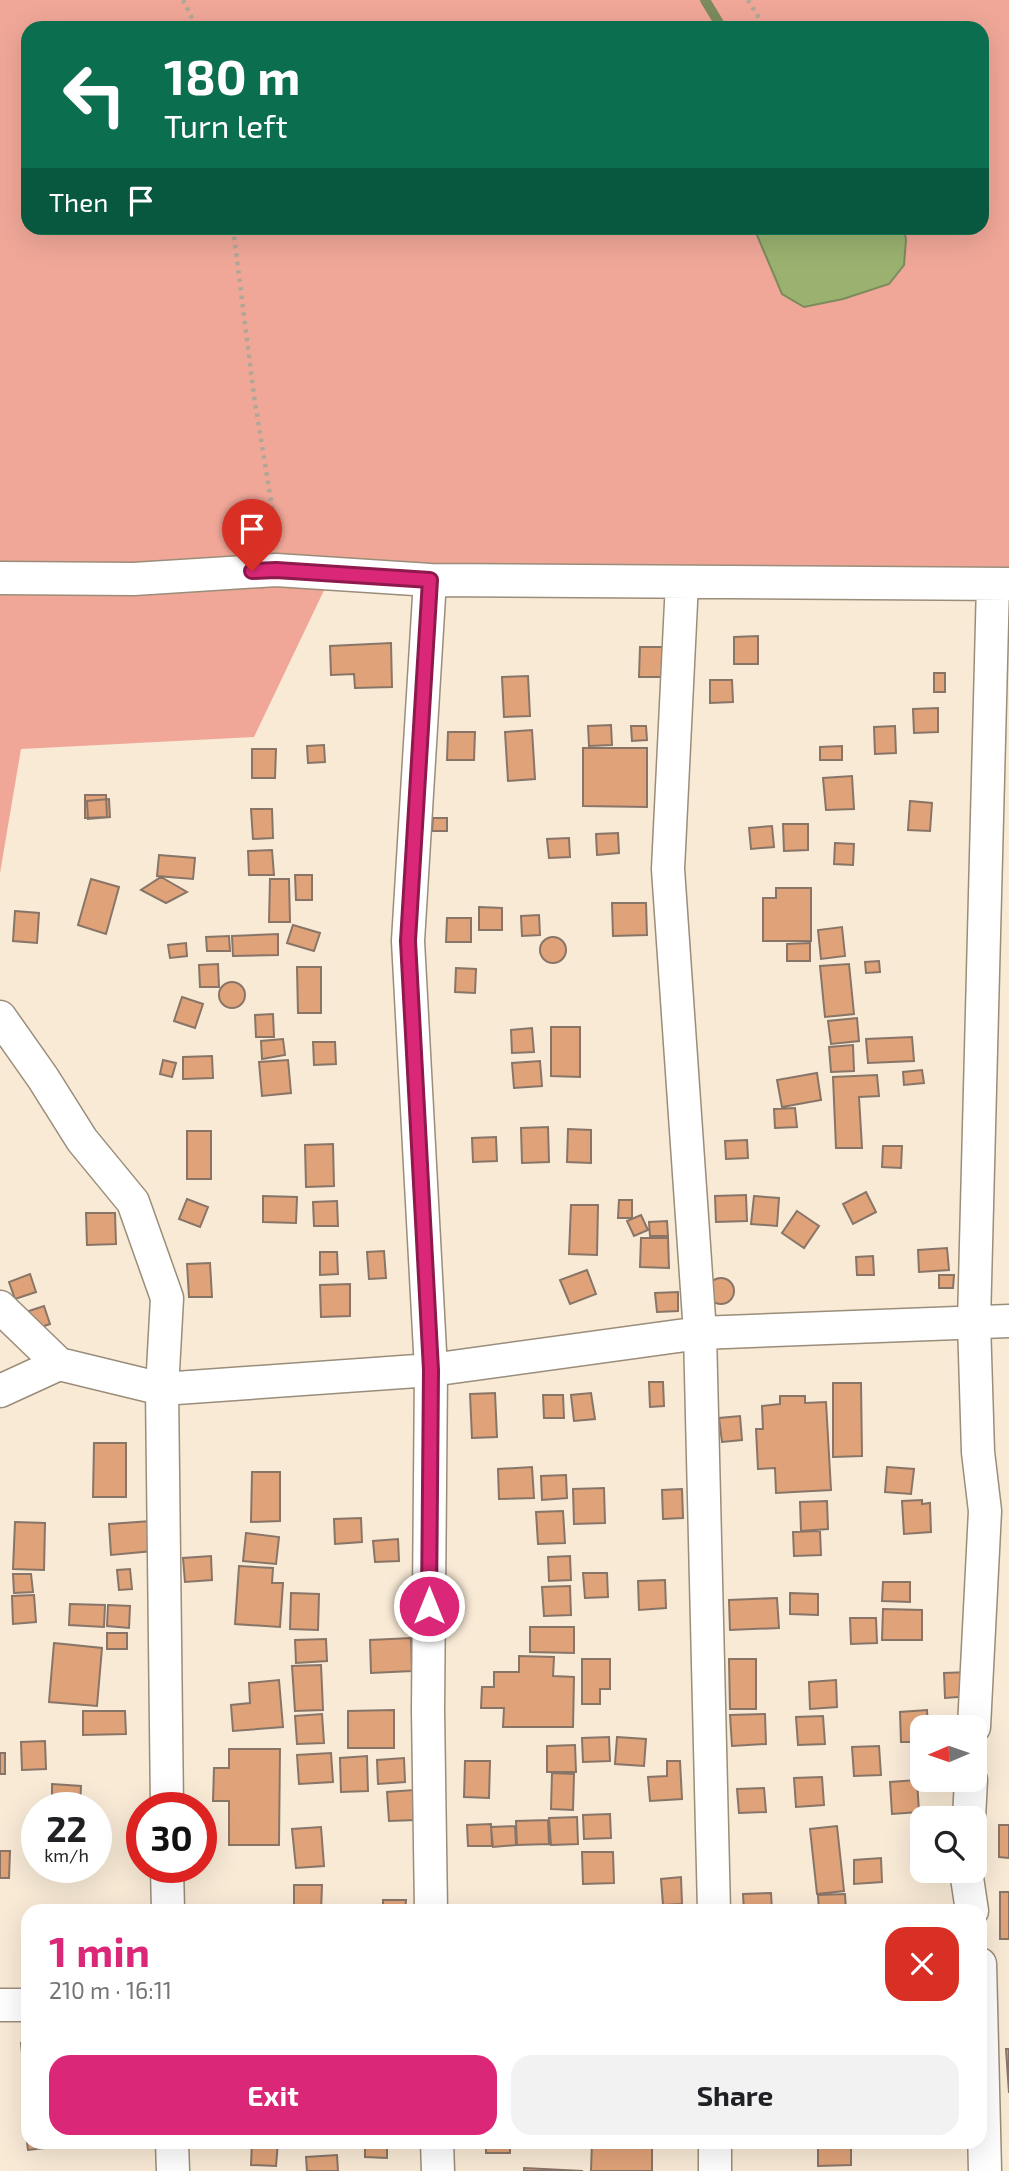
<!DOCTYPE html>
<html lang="en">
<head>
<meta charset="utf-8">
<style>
  :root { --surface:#fff; --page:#f2f2f2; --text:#202124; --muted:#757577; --accent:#db2777 }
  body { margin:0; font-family:"Exo 2",sans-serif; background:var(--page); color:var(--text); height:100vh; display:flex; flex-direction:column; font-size:26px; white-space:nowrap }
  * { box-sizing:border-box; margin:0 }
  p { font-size:23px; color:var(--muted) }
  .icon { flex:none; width:38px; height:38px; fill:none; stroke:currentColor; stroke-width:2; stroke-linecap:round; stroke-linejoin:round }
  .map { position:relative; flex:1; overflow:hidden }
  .panel { position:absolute; left:21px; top:1904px; width:966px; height:245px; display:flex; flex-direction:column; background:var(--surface); border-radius:21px; box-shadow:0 7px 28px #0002 }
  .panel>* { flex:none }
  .top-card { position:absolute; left:21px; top:21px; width:968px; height:214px; border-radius:21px; box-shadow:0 7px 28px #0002; background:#0b6e4f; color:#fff; overflow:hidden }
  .needle { width:46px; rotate:268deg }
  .buttons { position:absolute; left:910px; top:1715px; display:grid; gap:14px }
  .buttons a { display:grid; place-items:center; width:77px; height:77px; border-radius:14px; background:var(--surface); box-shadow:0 7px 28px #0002; font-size:35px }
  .speed { position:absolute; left:21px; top:1792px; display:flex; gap:14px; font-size:35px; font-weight:700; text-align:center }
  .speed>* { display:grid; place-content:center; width:91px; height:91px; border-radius:50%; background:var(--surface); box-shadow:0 7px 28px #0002; line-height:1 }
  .speed small { font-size:18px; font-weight:400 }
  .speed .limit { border:10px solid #d22; background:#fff; color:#111 }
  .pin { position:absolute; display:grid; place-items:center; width:60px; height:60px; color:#fff; margin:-72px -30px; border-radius:50% 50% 50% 0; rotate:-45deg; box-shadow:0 0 7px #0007 }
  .pin .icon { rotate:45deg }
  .me { position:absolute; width:77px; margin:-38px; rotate:0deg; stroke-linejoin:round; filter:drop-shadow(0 0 5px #0008) }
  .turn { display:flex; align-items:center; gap:24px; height:147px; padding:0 28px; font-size:32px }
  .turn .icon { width:91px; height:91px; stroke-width:2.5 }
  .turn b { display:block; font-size:49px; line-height:60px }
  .then { display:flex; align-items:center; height:66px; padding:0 28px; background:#0003; gap:14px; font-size:26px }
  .round { display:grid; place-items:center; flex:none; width:74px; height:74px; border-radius:21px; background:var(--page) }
  .headline { display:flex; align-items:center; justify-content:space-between; height:119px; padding:0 28px }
  h1 { font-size:42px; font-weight:700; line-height:52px; color:var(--accent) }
  .primary-button { display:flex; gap:14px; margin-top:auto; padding:14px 28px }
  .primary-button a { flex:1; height:80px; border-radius:21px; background:var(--accent); color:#fff; font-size:28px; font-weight:700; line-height:80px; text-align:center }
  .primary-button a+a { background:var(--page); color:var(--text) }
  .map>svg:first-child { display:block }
  .green { fill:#f0a798; fill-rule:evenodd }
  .water { fill:#9ab170; stroke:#7c8b5b; stroke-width:2 }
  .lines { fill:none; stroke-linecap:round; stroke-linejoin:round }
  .stream { stroke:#7c8b5b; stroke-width:10 }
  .building { fill:#e0a379; stroke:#897568; stroke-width:2 }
  .street-casing { stroke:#9a8d7a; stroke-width:35 }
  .path { stroke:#b2a797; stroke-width:4.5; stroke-dasharray:3.5 5; stroke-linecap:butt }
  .street { stroke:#fff; stroke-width:32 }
  .route-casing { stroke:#8e194d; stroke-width:18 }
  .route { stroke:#db2777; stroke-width:12 }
</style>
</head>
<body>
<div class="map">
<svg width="1009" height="2171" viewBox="0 0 1009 2171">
  <rect width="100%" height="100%" fill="#f8ead5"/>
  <path class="green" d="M0 0H1009V570L328 582 254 737 21 749 0 873ZM28 28H982V228H904L906 240 782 294 754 228H28Z"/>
  <path class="water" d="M754 228H904L906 240 904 265 889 284 843 299 804 307 782 294Z"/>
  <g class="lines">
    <path class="stream" d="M705 0 722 28"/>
  </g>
  <path class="building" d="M758 636V664H734V637Z
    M391 643 392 687 355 688 354 674 331 675 330 646Z
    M640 647H670V677H639Z
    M934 673H945V692H934Z
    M528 676 530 716 504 717 502 677Z
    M710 680H732L733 702 710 703Z
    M938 708V732L914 733 913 709Z
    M611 725 612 745 589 746 588 726Z
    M631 726H646L647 740 632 741Z
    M895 726 896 753 875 754 874 727Z
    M532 730 535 779 508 781 505 732Z
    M448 732H475L474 760H447Z
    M324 745 325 762 308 763 307 746Z
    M842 746V760H820V747Z
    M583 748H647V807L583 806Z
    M252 749H276L275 778H252Z
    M852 776 854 809 826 810 823 778Z
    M85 795H106L107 817 85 818Z
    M109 799 110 817 88 819 87 801Z
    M910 801 932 803 930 831 908 830Z
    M251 809H272L273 838 253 839Z
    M433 818H447V831H432Z
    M783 824H808V850L784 851Z
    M772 826 774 847 751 849 749 828Z
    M618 833 619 853 597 855 596 834Z
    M569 838 570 857 549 858 547 839Z
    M835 843 854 844 853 865 834 864Z
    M272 850 274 875H249L248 851Z
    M159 855 195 858 193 879 157 876Z
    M295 875H312V900H296Z
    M161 877 187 892 166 903 141 890Z
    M91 879 119 887 106 934 78 925Z
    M270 879H289L290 922H269Z
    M776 888H811V941H763V898H776Z
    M612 903H646L647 935 613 936Z
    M479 907 502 908V930H479Z
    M15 911 39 913 37 943 13 941Z
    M539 915 540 935 522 936 521 916Z
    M447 918H471V942H446Z
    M293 925 320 933 314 951 287 943Z
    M842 927 845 956 821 959 818 930Z
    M278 934V955L233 956 232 936Z
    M229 936 230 951H207L206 937Z
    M540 950a13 13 0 1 1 26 0a13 13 0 1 1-26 0Z
    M186 943 187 956 170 958 168 945Z
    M810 943V961H787V944Z
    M879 961 880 972 866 973 865 962Z
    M218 964 219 987H200L199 965Z
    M849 964 854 1014 825 1017 820 966Z
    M297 967H321V1013H298Z
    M456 968 476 969 475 993 455 992Z
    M219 995a13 13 0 1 1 26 0a13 13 0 1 1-26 0Z
    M182 997 203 1004 195 1028 174 1021Z
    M273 1014 274 1037H256L255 1015Z
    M857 1018 859 1041 831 1044 828 1021Z
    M551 1027H580V1077L551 1076Z
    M532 1028 534 1052 512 1053 511 1030Z
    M912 1037 914 1061 868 1063 866 1039Z
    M283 1039 285 1055 262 1059 261 1041Z
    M313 1042H335L336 1064 314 1065Z
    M853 1045 854 1071 831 1072 829 1047Z
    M212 1056 213 1078 183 1079V1057Z
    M163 1060 176 1063 172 1077 160 1074Z
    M288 1060 291 1093 262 1096 259 1062Z
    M540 1061 542 1086 514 1088 512 1063Z
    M922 1070 924 1083 904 1085 903 1072Z
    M817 1073 821 1100 782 1107 777 1080Z
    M877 1075 879 1096 859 1097 862 1148H836L833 1077Z
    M795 1108 797 1127 775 1128 774 1109Z
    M548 1127 549 1162 522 1163 521 1128Z
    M568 1129 591 1130V1163L567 1162Z
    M187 1131H211V1179H187Z
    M496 1137 497 1161 473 1162 472 1138Z
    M747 1140 748 1158 726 1159 725 1141Z
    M333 1144 334 1186 306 1187 305 1145Z
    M883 1146H902L901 1168 882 1167Z
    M866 1192 876 1212 853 1224 843 1204Z
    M746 1195 747 1221 716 1222 715 1196Z
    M263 1196 297 1197 296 1223 263 1222Z
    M754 1196 779 1198 777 1226 751 1224Z
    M187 1199 208 1207 200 1227 179 1219Z
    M619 1200H632V1218H618Z
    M337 1201 338 1226H314L313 1202Z
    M571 1205H598L597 1255 569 1254Z
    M797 1211 819 1226 804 1248 782 1233Z
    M86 1213H115L116 1244 87 1245Z
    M641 1215 648 1230 634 1236 627 1221Z
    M667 1221 668 1236H650L649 1222Z
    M641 1238H668L669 1268 640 1267Z
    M947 1248 949 1270 919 1272 918 1250Z
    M384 1251 386 1278 369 1279 367 1252Z
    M320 1252H337L338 1274 320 1275Z
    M873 1256 874 1275H857L856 1257Z
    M210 1263 212 1297H189L187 1264Z
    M587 1270 596 1294 570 1304 560 1280Z
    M30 1274 36 1292 15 1299 9 1282Z
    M939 1275H954L953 1288H939Z
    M708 1291a13 13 0 1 1 26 0a13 13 0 1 1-26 0Z
    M350 1284V1316L321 1317 320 1285Z
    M678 1292V1311L657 1312 655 1293Z
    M44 1306 50 1324 29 1331 23 1313Z
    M649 1382H663L664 1406 650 1407Z
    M833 1383H861L862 1456 833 1457Z
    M495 1393 497 1437 472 1438 470 1394Z
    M591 1393 595 1419 574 1421 571 1395Z
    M543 1395H563L564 1418H544Z
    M780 1396H805V1403L826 1402 831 1490 776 1493 775 1468 758 1469 756 1429H763L762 1406 780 1404Z
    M740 1416 742 1440 722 1442 719 1418Z
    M94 1443H126V1497H93Z
    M532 1467 534 1498 499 1499 498 1469Z
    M887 1467 914 1469 911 1494 885 1492Z
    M252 1472H280V1521L251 1522Z
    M566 1475 567 1498 542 1500 541 1476Z
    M604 1488 605 1523 574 1524 573 1489Z
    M682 1489 683 1518 663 1519 662 1490Z
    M922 1500V1504L930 1503 931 1532 904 1534 902 1501Z
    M827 1501 828 1529 801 1531 800 1502Z
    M563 1511 565 1543 538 1544 536 1512Z
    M361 1518 362 1542 335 1544 334 1519Z
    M151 1521 153 1551 111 1555 109 1524Z
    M15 1522 45 1523 44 1570 13 1569Z
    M820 1531 821 1555 794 1556 793 1532Z
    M246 1533 279 1537 276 1564 243 1561Z
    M398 1539 399 1561 375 1562 373 1541Z
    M211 1556 212 1580 185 1582 183 1558Z
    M570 1556 571 1580 549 1581 548 1557Z
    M239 1566 273 1568 272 1583H283L280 1627 235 1624Z
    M130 1569 132 1589 119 1590 117 1570Z
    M583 1573H607L608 1597 585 1598Z
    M13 1574H31L33 1592 14 1593Z
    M665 1580 666 1608 639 1610 638 1581Z
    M883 1582H910V1602L882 1601Z
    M570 1586 571 1615 544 1616 542 1587Z
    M291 1593 319 1594 318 1630 290 1629Z
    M790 1593 818 1594V1615L790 1614Z
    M34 1595 36 1622 13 1624 12 1596Z
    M777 1598 779 1628 730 1630 729 1600Z
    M70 1604 105 1605 104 1627 69 1625Z
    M108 1605 130 1606 129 1628 107 1626Z
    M883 1609 922 1610V1640H882Z
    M850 1618H876L877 1643 851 1644Z
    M530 1627H574V1653L530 1652Z
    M107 1633H127V1649H107Z
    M411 1638 412 1671 371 1673 370 1640Z
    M326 1639 327 1661 296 1663 295 1640Z
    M54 1643 102 1648 97 1706 49 1702Z
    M519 1656 554 1657 553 1676 574 1677 573 1727H503L504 1708H481L482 1687H494V1672H519Z
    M582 1659H610V1689H600V1704H582Z
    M729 1659H756V1709H730Z
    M321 1665 323 1710 295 1711 292 1666Z
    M971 1672 972 1696 945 1698 944 1673Z
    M279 1680 283 1727 233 1731 231 1705 250 1703 249 1683Z
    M836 1680 837 1707 810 1709 809 1682Z
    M394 1710V1748H348V1711Z
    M927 1710 928 1727H922V1742H901L900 1712Z
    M83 1711H125L126 1734 83 1735Z
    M322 1714 324 1743 297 1744 295 1716Z
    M765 1714 766 1744 732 1746 730 1715Z
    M823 1716 825 1744 798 1745 796 1717Z
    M609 1737 610 1761 583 1762 582 1738Z
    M617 1737 646 1739 644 1766 615 1764Z
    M45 1741 46 1769 22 1770 21 1742Z
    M575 1745 576 1772H547V1746Z
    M879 1746 881 1775 854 1776 852 1747Z
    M229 1749H280L279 1845H229V1801H213L214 1768H229Z
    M0 1753H5V1774H0Z
    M331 1753 333 1782 299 1784 297 1755Z
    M367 1756 368 1791 341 1792 340 1758Z
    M404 1758 405 1782 378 1784 377 1760Z
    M465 1761H490L489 1798 464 1797Z
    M667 1761H680L682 1799 650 1801 648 1777 667 1776Z
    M552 1773 574 1774 573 1810 551 1809Z
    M822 1777 824 1805 796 1807 794 1778Z
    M917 1780 919 1812 892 1814 890 1782Z
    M52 1784 81 1786 80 1808H52Z
    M764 1788 766 1812 739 1813 737 1789Z
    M414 1790 416 1820 389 1821 387 1792Z
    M610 1814 611 1838 584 1839 583 1815Z
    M577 1817 578 1844 551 1845 549 1818Z
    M548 1820 549 1844 517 1845 516 1821Z
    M491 1824 492 1846H468L467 1825Z
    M999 1825H1009V1858L999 1857Z
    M515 1826 516 1845 493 1847 491 1827Z
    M837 1826 844 1891 817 1894 810 1829Z
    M321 1827 324 1866 296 1868 292 1829Z
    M34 1836H37V1855H33Z
    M0 1851H10L9 1878H0Z
    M582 1852H613L614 1883 583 1884Z
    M881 1858 882 1882 854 1884V1860Z
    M681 1877 682 1904 663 1905 661 1879Z
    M294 1885H322L321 1911H294Z
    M1000 1892H1009V1939H1000Z
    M771 1893 772 1911H744L743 1894Z
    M845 1894 846 1911H819L818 1895Z
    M383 1900H406L405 1911H383Z
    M21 2043H28V2063L23 2064Z
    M1006 2049H1009V2093Z
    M28 2125V2142H81V2144L28 2150 25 2126Z
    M252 2142H278L276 2166 251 2165Z
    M365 2142H387V2158L365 2157Z
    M486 2142H510V2153H486Z
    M592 2142H652V2171H591Z
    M798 2142H851V2165L818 2166V2145H798Z
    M858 2142H882L881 2148 857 2147Z
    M337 2155 338 2171H307L306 2157Z
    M524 2168 583 2171H524Z"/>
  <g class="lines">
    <g class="street-casing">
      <path id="street" d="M0 578 134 579 276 570 430 580 1009 584
        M430 580 408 941 431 1370 428 1710 431 1911
        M682 582 668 869 700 1333 714 1911
        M0 1017 43 1078 82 1140 133 1202 167 1298 162 1389 167 1808
        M0 1307 59 1364 162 1389 431 1370 700 1333 1009 1321
        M0 1391 59 1364
        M974 1727 985 1511 978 1452 974 1322 993 584
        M969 1818 971 1780
        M167 1867 168 1911
        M966 1871 972 1911
        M980 1964 985 2171
        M0 2005H28
        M172 2142 173 2171
        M437 2142 438 2171
        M715 2171V2142"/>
    </g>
    <path class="path" d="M183 0 197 28
      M748 0 765 28
      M233 228 254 396 274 519 275 537"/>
    <use href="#street" class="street"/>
  </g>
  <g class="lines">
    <g class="route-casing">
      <path id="route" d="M252 571 276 570 430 580 408 941 431 1370 429 1606"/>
    </g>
    <use href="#route" class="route"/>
  </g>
</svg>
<div class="buttons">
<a><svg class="needle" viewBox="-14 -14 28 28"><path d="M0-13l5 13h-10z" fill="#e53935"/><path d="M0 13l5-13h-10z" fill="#757577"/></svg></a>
<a><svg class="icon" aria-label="search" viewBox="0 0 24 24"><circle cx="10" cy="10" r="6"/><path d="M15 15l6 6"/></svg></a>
</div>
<div class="speed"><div>22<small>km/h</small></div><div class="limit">30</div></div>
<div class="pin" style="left:252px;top:571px;background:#d93025"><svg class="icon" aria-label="arrive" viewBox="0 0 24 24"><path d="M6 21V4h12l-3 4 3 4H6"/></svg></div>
<svg class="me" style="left:429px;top:1606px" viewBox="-20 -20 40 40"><circle r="17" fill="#db2777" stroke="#fff" stroke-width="3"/><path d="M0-11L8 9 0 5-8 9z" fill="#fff"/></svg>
<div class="top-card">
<div class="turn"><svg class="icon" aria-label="left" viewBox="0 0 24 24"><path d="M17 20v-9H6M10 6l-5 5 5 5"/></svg><div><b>180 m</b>Turn left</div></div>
<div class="then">Then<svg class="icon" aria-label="arrive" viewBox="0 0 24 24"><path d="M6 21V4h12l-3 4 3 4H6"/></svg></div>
</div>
<section class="panel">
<div class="headline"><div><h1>1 min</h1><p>210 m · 16:11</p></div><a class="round" style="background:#d93025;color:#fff"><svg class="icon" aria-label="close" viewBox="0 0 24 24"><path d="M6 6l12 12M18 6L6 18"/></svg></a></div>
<div class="primary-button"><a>Exit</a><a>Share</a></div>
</section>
</div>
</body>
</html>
